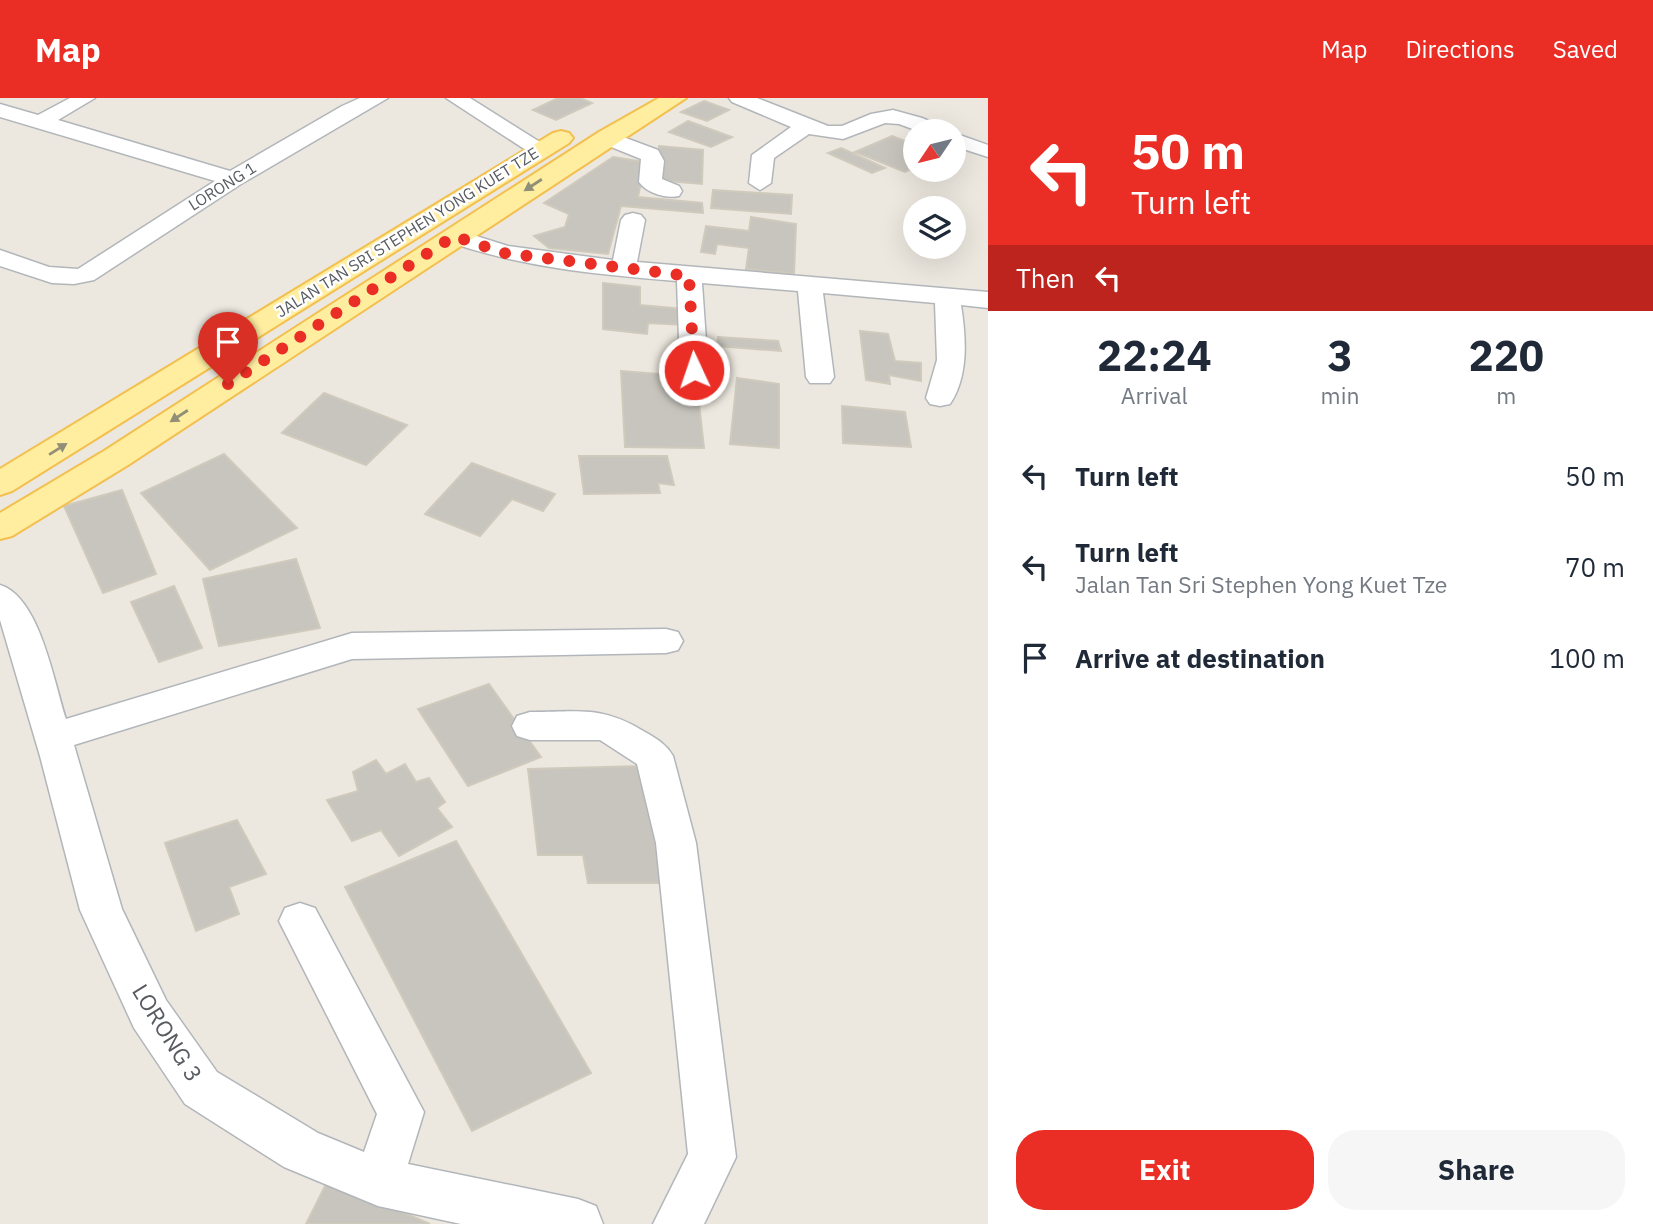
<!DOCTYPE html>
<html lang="en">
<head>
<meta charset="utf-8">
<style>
  :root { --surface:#fff; --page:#f6f6f7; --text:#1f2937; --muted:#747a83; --accent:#eb2e25 }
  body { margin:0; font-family:"IBM Plex Sans",sans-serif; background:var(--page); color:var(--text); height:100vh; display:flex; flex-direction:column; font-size:26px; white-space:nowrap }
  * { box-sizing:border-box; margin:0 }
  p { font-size:23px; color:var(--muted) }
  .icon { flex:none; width:38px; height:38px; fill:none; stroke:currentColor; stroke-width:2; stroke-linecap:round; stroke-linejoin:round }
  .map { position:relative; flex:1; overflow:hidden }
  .panel { display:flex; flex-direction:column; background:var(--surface); width:665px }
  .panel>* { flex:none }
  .banner { background:#eb2e25; color:#fff; overflow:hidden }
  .needle { width:46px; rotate:235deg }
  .fabs { position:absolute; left:903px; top:21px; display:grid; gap:14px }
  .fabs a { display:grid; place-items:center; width:63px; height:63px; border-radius:50%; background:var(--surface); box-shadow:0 7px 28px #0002; font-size:35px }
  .pin { position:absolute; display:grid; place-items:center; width:60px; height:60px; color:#fff; margin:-72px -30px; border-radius:50% 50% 50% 0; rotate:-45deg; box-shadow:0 0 7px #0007 }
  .pin .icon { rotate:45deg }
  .me { position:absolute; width:77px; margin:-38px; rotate:357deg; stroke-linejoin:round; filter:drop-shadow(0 0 5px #0008) }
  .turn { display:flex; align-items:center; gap:24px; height:147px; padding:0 28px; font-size:32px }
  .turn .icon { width:91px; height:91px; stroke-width:2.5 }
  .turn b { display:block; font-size:49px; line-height:60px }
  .then { display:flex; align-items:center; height:66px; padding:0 28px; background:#0003; gap:14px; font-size:26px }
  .eta { display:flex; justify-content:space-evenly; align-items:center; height:119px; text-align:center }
  .eta b { font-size:42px; font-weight:700; line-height:49px }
  .primary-button { display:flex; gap:14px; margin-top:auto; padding:14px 28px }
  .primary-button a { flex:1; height:80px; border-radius:28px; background:var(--accent); color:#fff; font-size:28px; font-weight:700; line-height:80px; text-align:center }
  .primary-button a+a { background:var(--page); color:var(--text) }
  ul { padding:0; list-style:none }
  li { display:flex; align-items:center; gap:21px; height:91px; padding:0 28px }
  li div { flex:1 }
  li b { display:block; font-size:26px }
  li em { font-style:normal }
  header { display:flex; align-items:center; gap:42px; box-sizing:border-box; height:98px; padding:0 35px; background:var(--accent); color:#fff }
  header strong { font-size:33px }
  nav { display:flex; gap:38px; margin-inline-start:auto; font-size:24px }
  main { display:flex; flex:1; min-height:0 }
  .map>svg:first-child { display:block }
  .building { fill:#c8c5be; stroke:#d0cabd; stroke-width:2 }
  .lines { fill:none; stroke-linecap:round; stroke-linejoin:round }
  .minor-casing { stroke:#b2b6ba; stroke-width:3 }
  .major-casing { stroke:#f3c050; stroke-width:4 }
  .minor { fill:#fff; fill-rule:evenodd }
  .major { fill:#ffeda0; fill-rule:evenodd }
  .oneway { fill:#928f77 }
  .route { stroke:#eb2e25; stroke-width:12; stroke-dasharray:0 21.6 }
  .labels { text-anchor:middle; stroke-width:5; stroke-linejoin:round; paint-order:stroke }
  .far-street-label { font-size:16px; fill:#585c61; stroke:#fff }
  .near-street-label { font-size:23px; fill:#585c61; stroke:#fff }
</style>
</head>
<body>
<header>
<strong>Map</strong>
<nav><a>Map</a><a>Directions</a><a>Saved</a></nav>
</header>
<main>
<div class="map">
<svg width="988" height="1126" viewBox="0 0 988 1126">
  <rect width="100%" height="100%" fill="#ece8df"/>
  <path class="building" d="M558 0H580L592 5 556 22 533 12Z
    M704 3 729 12 707 23 681 14Z
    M688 23 732 39 711 49 669 34Z
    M892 38 915 47V69L905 74 855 54Z
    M659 48 703 52 702 86 656 82Z
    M841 50 885 70 872 75 828 55Z
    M613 59 645 64 638 99 702 105 703 115 621 108 608 156 549 150 534 138 565 129 569 116 544 105Z
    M713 92 792 97 791 116 711 110Z
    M751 119 796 126 794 176 746 171 749 150 717 146 715 156 701 154 706 128 749 133Z
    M603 185 640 189V207L683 211V227L648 225 647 236 603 231Z
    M860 233 888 236 895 263 921 265V283L889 277 890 286 866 282Z
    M718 239 778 243 781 253 717 248Z
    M621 273 696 279 704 350 625 349Z
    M737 280 779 286V350L730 346Z
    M324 295 407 327 366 367 282 335Z
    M842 308 905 314 911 349 843 345Z
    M224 356 297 430 210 472 141 395Z
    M579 358H667L674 387 658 385 660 395 584 396Z
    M472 365 555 396 543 413 512 401 480 438 425 416Z
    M122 392 156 476 103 495 64 408Z
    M296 461 320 530 219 548 203 481Z
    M174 488 202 550 159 564 131 504Z
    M489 586 541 659 468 688 418 611Z
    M376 662 386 676 405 666 416 684 429 680 445 704 437 710 452 729 399 758 381 732 352 743 327 702 358 693 353 674Z
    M642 668 665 785H588L583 757H538L528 671Z
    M237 722 266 776 229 789 239 816 196 833 165 745Z
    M456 743 591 975 472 1033 345 789Z
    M328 1082 430 1126H306Z"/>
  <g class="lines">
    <g class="minor-casing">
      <path id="minor" d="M70 0H95L58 22 230 73 342 8 360 0H388L241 86 94 182 74 186 52 185 0 168V152L49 169 78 171 215 83 0 19V6L38 17Z
        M446 0H470L551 51 548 56H532Z
        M729 0H757L828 28H842L871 16 893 12 922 20 943 29 947 33H918L899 26 885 25 843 41 809 36 774 60 771 85 760 92 749 85 752 57 791 29 732 4Z
        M607 33 658 52 664 63 662 81 679 88 682 93 679 98C666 101 647 95 639 84L641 61 599 44 596 39 599 34Z
        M954 35 988 47V59L954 48Z
        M633 115 641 117 645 122 637 164 988 194V210L961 207C966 239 969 278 950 306L940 308 930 306 926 300 937 262 935 205 823 195 834 279 830 285H810L806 279 798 193 702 185 708 272 704 278H684L680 272 677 183C595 176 524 170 446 143L442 138 446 133 454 131 508 148 613 162 621 122 625 117Z
        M0 487C40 499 54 585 66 621L352 535 666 531 678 534 683 543 678 552 666 555 352 561 74 647 122 811 166 902 217 974 318 1035 364 1054 377 1016 279 823 285 810 300 805 315 810 424 1014 408 1066 578 1101 596 1108 603 1126H461L378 1108 284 1069 185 1006 134 930 80 812 40 658 0 522Z
        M530 614C579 614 602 607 645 634 657 641 666 646 673 658L696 745 736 1059 704 1126H653L688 1056 656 745 637 666 600 642H530L517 638 512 628 517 618Z"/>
    </g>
    <g class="major-casing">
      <path id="major" d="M659 0H686L128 367 12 438 0 441V415L104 353 599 34Z
        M561 33 569 35 573 40 569 45 12 393 0 397V371L553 35Z"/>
    </g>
    <use href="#minor" class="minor"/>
    <use href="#major" class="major"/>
  </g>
  <defs><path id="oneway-solid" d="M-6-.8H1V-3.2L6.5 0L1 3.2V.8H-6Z" transform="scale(1.75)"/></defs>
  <g class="oneway">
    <use href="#oneway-solid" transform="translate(533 87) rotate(147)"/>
    <use href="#oneway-solid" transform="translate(179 318) rotate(147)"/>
    <use href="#oneway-solid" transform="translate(58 351) rotate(-32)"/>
  </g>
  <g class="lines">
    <path class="route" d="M228 286 454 138 504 155 689 178 694 272"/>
  </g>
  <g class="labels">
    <g class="far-street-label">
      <text transform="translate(222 88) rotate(-32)" y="6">LORONG 1</text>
      <text transform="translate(407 134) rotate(-32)" y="6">JALAN TAN SRI STEPHEN YONG KUET TZE</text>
    </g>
    <g class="near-street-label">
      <text transform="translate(167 935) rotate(58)" y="8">LORONG 3</text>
    </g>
  </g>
</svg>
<div class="fabs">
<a><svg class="needle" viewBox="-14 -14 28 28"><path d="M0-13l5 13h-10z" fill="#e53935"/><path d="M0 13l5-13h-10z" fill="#747a83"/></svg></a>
<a><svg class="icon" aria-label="layers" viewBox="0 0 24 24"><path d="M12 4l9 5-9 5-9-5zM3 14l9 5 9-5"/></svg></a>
</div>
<div class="pin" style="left:228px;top:286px;background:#d93025"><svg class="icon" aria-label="arrive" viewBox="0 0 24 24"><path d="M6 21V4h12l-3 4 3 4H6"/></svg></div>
<svg class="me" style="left:694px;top:272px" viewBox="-20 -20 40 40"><circle r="17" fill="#eb2e25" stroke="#fff" stroke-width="3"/><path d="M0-11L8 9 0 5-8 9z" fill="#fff"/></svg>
</div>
<section class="panel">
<div class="banner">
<div class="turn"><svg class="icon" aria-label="left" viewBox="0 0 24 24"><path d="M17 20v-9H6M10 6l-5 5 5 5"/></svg><div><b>50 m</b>Turn left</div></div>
<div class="then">Then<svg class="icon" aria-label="left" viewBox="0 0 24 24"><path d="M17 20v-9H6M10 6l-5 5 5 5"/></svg></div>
</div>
<div class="eta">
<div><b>22:24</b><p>Arrival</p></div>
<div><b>3</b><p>min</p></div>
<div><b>220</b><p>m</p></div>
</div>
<ul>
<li><svg class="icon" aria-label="left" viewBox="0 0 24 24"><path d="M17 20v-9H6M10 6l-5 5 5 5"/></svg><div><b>Turn left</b></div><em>50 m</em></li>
<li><svg class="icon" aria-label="left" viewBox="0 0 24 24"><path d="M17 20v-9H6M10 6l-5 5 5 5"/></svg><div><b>Turn left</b><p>Jalan Tan Sri Stephen Yong Kuet Tze</p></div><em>70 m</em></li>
<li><svg class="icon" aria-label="arrive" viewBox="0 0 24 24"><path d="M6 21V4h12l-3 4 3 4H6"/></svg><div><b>Arrive at destination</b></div><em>100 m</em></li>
</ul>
<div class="primary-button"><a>Exit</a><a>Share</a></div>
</section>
</main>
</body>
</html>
